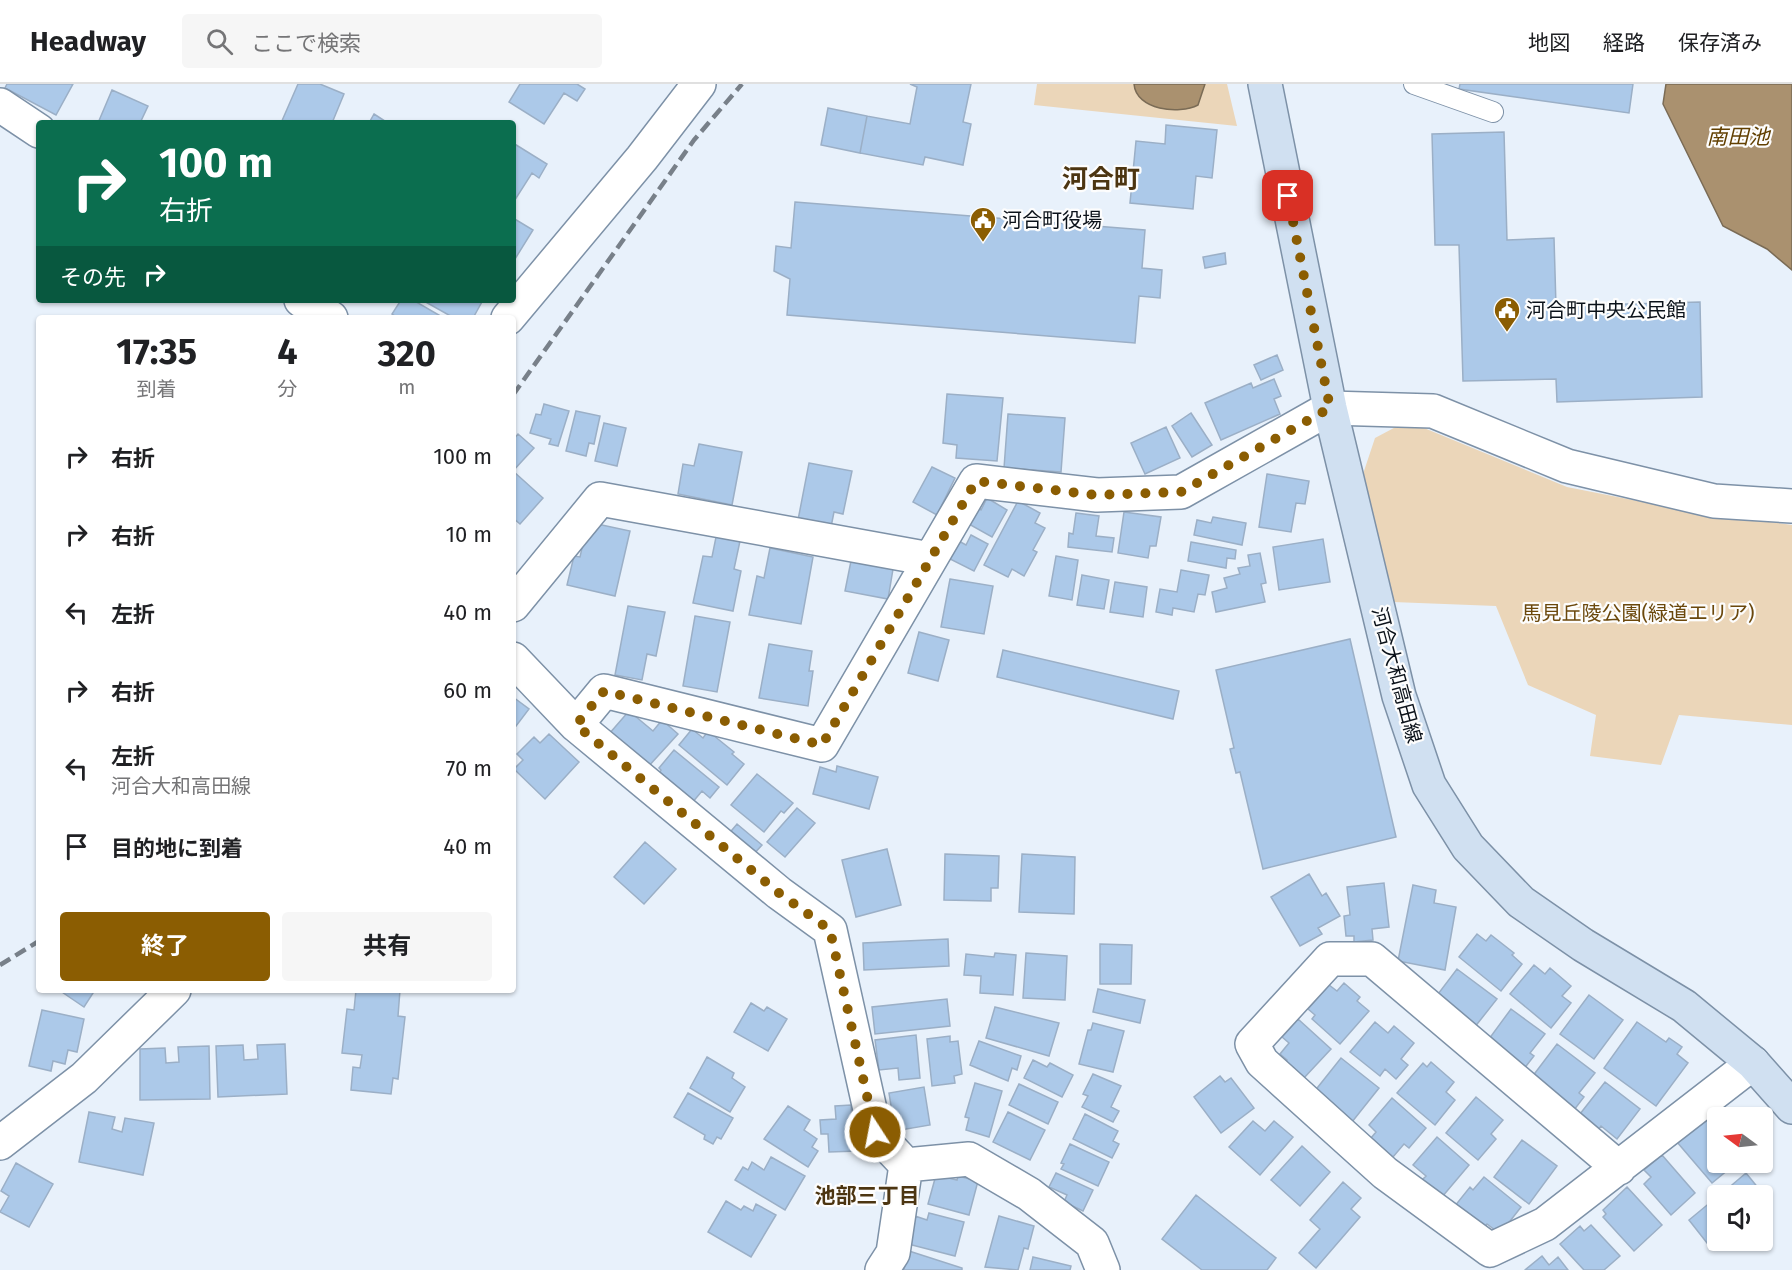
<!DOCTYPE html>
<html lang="ja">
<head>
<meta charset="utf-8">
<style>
  :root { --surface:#fff; --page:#f6f6f6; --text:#202124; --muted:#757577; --line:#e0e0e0; --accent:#8b5d02 }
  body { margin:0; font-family:"Fira Sans","Noto Sans JP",sans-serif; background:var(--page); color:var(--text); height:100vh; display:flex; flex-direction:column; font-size:22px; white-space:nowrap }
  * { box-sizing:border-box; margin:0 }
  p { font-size:20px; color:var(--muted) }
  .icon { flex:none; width:33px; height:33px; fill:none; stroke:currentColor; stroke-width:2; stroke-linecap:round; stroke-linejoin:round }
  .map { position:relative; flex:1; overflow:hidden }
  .sheet { position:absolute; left:36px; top:231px; width:480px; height:678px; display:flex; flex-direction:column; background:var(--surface); border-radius:6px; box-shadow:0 2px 4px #0004 }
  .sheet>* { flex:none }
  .hud { position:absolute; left:36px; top:36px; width:480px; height:183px; border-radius:6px; box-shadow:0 2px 4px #0004; background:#0b6e4f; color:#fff; overflow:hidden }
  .needle { width:39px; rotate:285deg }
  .controls { position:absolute; left:1707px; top:1023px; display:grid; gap:12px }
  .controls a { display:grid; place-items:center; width:66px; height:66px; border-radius:6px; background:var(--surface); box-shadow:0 2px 4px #0004; font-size:30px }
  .pin { position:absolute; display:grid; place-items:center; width:51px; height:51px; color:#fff; margin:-26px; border-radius:12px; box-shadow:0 3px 9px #0006 }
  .me { position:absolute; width:66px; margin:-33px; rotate:349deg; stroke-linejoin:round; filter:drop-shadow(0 0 4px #0008) }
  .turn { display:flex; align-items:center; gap:21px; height:126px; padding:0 24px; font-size:27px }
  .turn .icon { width:78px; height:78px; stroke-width:2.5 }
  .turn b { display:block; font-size:42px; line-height:51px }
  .then { display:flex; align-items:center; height:57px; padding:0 24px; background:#0003; gap:12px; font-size:22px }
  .eta { display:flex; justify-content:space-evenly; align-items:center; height:102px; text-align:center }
  .eta b { font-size:36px; font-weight:700; line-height:42px }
  .button { display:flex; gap:12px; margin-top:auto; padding:12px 24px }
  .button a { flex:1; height:69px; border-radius:6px; background:var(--accent); color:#fff; font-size:24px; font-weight:700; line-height:69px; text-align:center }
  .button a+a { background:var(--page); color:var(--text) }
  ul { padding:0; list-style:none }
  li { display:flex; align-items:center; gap:18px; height:78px; padding:0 24px }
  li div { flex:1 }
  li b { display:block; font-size:22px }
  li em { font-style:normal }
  header { display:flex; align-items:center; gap:36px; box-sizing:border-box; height:84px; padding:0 30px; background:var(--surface); border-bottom:2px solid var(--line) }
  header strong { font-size:28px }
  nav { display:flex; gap:33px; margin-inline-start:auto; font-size:21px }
  .search { width:420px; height:54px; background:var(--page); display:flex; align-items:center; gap:15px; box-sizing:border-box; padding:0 21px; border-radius:6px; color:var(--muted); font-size:22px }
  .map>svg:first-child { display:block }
  .green { fill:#ebd6b9 }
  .water { fill:#aa916f; stroke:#7a6b55; stroke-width:1.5 }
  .building { fill:#acc9e9; stroke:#9bafc6; stroke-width:1.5 }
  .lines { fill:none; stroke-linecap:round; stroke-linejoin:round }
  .lane-casing { stroke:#7d91a7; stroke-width:22 }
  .street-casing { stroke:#7d91a7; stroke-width:36 }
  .secondary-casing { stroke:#7d91a7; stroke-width:36 }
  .lane { stroke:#fff; stroke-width:20 }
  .street { stroke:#fff; stroke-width:33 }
  .secondary { stroke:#d0e0f1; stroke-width:33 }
  .rail { stroke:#788089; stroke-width:4.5; stroke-dasharray:12 6; stroke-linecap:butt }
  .route { stroke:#8b5d02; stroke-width:10; stroke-dasharray:0 18 }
  .labels { text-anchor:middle; stroke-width:4.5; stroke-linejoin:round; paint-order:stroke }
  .poi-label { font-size:20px; fill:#0a1119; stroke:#fdfdfd; text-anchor:start }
  .park-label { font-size:20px; fill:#6b480c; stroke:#fdfdfd }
  .street-label { font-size:20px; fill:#0a1119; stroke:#fdfdfd }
  .water-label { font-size:21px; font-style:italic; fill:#613f00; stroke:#fdfdfd }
  .neighbourhood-label { font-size:21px; font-weight:bold; fill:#4c3511; stroke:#fdfdfd }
  .district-label { font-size:26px; font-weight:bold; fill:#4c3511; stroke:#fdfdfd }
</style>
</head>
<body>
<header>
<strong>Headway</strong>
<div class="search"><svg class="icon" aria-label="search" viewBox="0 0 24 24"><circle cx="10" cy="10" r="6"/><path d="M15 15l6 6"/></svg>ここで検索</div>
<nav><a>地図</a><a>経路</a><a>保存済み</a></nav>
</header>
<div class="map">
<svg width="1792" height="1186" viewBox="0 0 1792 1186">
  <rect width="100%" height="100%" fill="#e8f1fb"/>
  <path class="green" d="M1037 0H1227L1237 42 1034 21Z
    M1407 337 1567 403 1678 425 1792 441V641L1679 631 1661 681 1590 672 1596 631 1528 601 1496 522 1393 518 1372 455 1363 390 1375 354Z"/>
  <path class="water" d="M1134 0H1205L1198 21C1179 31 1136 26 1134 0Z
    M1666 0H1792V186L1767 165 1723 142 1663 20Z"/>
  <path class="building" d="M7 0H73L56 31 5 4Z
    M298 0H320L344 10 332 39H278H281Z
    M520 0H577L585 5 577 17 564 9 544 40 509 18Z
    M910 0H971L963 38 971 40 963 81 925 73 923 81 860 69 867 32 910 40 917 3Z
    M1460 0H1633L1629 29 1459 5Z
    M112 6 148 22 140 39H98Z
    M828 24 867 32 860 69 821 61Z
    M374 30 388 39H369Z
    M1166 41 1217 46 1212 94 1196 92 1193 125 1130 119 1136 57 1165 60Z
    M1504 48 1507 156 1554 154 1556 222 1700 218 1702 313 1557 318 1556 295 1463 297 1459 161H1435L1432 50Z
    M513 59 547 80 539 94 532 89 513 119Z
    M795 118 1145 146 1142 184 1162 186 1160 214 1139 212 1135 259 787 231 790 195 774 187 776 162 791 164Z
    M513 134 533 146 515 175 513 174Z
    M1225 169 1226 180 1205 184 1203 173Z
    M401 216H413L444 234H398L392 230Z
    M422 216H483L473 234H454Z
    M1277 271 1283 286 1261 296 1254 281Z
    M1274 295 1281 312 1274 315 1280 330 1221 356 1205 319 1251 299 1253 304Z
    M947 310 1003 314 997 377 956 374 957 361 943 359Z
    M544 320 569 327 558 362 549 360 551 355 530 349 536 330 541 331Z
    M576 327 600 332 594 360 589 359 586 372 566 367Z
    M1191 329 1212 361 1192 373 1172 342Z
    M1008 330 1065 334 1061 388 1004 384Z
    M604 339 626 344 617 382 595 377Z
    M1166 343 1180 374 1145 390 1131 359Z
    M518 350 534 364 513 387 543 414 520 440 513 434V356Z
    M699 360 742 368 732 421 678 410 683 380 694 382Z
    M809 379 852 387 843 430 834 428 831 443 798 436Z
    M932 383 955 394 937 431 913 418Z
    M1267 390 1309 397 1305 420 1296 419 1291 448 1259 443Z
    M987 414 1007 426 992 453 967 439 976 423 981 426Z
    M1018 417 1040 429 1035 439 1045 444 1033 466 1037 468 1024 492 1012 485 1008 493 984 481Z
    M1124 428 1161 433 1156 462H1150L1148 474 1118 469Z
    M1076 429 1099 432 1096 452 1114 454 1112 468 1068 463 1069 449 1073 450Z
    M1213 433 1246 439 1242 461 1194 451 1197 436 1211 439Z
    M588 438 630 447 615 512 567 501 574 472 580 473Z
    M971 451 988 460 974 487 948 474 957 456 966 461Z
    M716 453 740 457 734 485 741 487 733 527 693 519 703 472 712 473Z
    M1323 455 1330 498 1279 506 1273 463Z
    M1191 458 1236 466 1235 475 1227 474 1226 484 1188 477Z
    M770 464 813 473 801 540 749 531 757 492 764 494Z
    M1260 469 1266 499 1261 500 1265 518 1216 528 1212 508 1227 504 1224 494 1240 490 1238 484 1250 482 1248 471Z
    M1056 472 1078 476 1072 516 1049 512Z
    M851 477 893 485 888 515 845 507Z
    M1181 486 1209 491 1205 511 1198 510 1194 528 1173 524 1172 531 1156 528 1160 505 1177 508Z
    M1082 491 1109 496 1104 525 1077 521Z
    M950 495 993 502 984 550 941 543Z
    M1115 498 1147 503 1143 533 1110 528Z
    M628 522 665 528 656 572 647 570 642 596 615 591Z
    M695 532 730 538 717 608 683 602Z
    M919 548 949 556 938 597 908 589Z
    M1350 555 1396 753 1263 785 1240 688 1236 689 1230 665 1234 664 1216 586Z
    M769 560 812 567 809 587H813L808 622 759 614Z
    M1003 566 1179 607 1173 635 997 593Z
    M513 613 529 625 513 646Z
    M629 627 653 647 662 636 678 650 647 684 609 650Z
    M692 645 703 654 708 647 734 668 732 670 744 680 727 701 679 661Z
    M549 650 579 678 545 715 514 685 523 676 517 670 534 653 540 659Z
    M674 666 719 703 710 714 702 707 692 719 658 691 661 686 659 684Z
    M837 682 878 693 869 725 813 710 820 683 836 688Z
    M757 690 793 719 784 729 781 727 764 748 731 721Z
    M797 724 815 739 785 773 767 758Z
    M737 740 762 761 752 772 727 752Z
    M645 758 676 785 644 820 614 793Z
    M887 765 901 821 856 833 842 776Z
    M945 770 999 772 998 804H991V817L944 816Z
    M1022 770 1075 773 1074 830 1019 828Z
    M1309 790 1322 812 1326 809 1340 832 1318 844 1322 850 1300 862 1271 813Z
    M1384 799 1389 843 1372 845 1373 856 1354 858V852H1346L1344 832 1350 831 1347 803Z
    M1413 801 1436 806 1434 819 1456 823 1445 886 1398 877Z
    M1477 850 1486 857 1491 851 1514 869 1512 871 1522 880 1501 907 1459 873Z
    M948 855 949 882 864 886 863 859Z
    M1100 860 1132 861 1131 900H1100Z
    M995 869 1016 871 1013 911 980 909 981 892 964 891 966 870 994 873Z
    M1026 869 1067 872 1065 916 1023 914Z
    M1534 881 1545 890 1550 884 1571 902 1562 912 1571 919 1551 944 1510 910Z
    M1457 885 1497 915 1474 944 1435 914Z
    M1344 899 1360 913 1357 917 1369 927 1340 960 1312 935 1315 931 1308 925 1329 901 1337 907Z
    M1098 905 1145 916 1140 939 1093 928Z
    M59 906H95L84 923Z
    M356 906H400L398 932 405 933 398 995 393 994 391 1010 351 1006 353 983 360 984 362 971 342 969 347 925 354 926Z
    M1589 911 1623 936 1594 975 1560 950Z
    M947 915 950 942 875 950 872 923Z
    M751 919 764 927 767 923 787 935 768 967 734 948Z
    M995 923 1059 939 1049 972 986 954Z
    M1511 925 1545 950 1530 969 1534 972 1523 986 1486 959Z
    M42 926 84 935 77 968 68 966 65 980 53 977 51 987 29 982Z
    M1298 935 1331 965 1303 995 1284 979 1287 976 1280 970 1289 959 1282 953Z
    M1375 938 1388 949 1394 942 1414 959 1401 975 1408 981 1396 995 1385 985 1380 992 1350 968Z
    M1637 938 1666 958 1669 954 1682 963 1677 970 1688 979 1656 1022 1604 984Z
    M1093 939 1124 947 1113 988 1079 980 1088 946H1091Z
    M916 951 920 994 899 996 898 984 879 986 875 956Z
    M950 952V958L958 957 962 990 954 992 955 999 932 1002 927 955Z
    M979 957 1021 972 1017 986 1012 984 1008 997 970 981Z
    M285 960 287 1010 218 1013 216 962 243 961 244 976 258 975 257 961Z
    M1557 960 1595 989 1579 1009 1584 1013 1571 1030 1532 993Z
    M209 962 210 1015 140 1016V965L165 964 166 979 179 978 178 963Z
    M707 973 734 989 732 994 745 1003 730 1028 690 1004Z
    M1341 974 1379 1004 1352 1038 1314 1008Z
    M1033 976 1047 983 1050 979 1073 991 1062 1013 1024 994Z
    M1431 978 1454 998 1446 1008 1455 1016 1435 1041 1397 1009 1423 979 1427 983Z
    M1093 990 1121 1002 1111 1023 1119 1027 1113 1038 1082 1023 1088 1012 1083 1010Z
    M1220 992 1225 998 1231 994 1254 1024 1221 1049 1194 1013Z
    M1605 998 1640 1025 1617 1055 1601 1042 1595 1050 1583 1039 1586 1035 1580 1030Z
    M975 999 1002 1007 989 1053 966 1046 969 1034 965 1033Z
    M1019 1000 1058 1018 1048 1040 1009 1021Z
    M924 1003 930 1041 895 1047 889 1009Z
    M688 1009 733 1034 721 1055 717 1053 713 1060 704 1055 705 1051 674 1033Z
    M1476 1013 1503 1036 1491 1050 1496 1055 1478 1076 1446 1049Z
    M1392 1014 1426 1044 1409 1064 1404 1060 1393 1073 1371 1054 1376 1048 1369 1041Z
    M851 1021 852 1043H858V1067L829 1068 828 1050H821L820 1036 836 1035 835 1022Z
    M788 1022 810 1036 804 1046 817 1055 812 1063 818 1067 808 1083 764 1055Z
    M89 1028 115 1033 112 1045 122 1048 125 1034 154 1039 143 1091 79 1078Z
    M1008 1028 1045 1046 1030 1076 993 1058Z
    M1085 1030 1118 1047 1113 1057 1119 1060 1112 1074 1073 1055Z
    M1706 1034 1718 1049V1078H1728L1726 1080 1729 1085 1712 1099 1677 1058Z
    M1253 1037 1265 1047 1274 1037 1293 1053 1260 1091 1229 1063Z
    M1437 1053 1469 1081 1442 1113 1422 1096 1426 1092 1413 1081Z
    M1522 1056 1557 1082 1529 1120 1494 1093Z
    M1070 1060 1109 1078 1098 1102 1061 1085 1064 1080 1061 1079Z
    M1302 1062 1330 1088 1300 1122 1271 1096Z
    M1662 1071 1695 1109 1671 1131 1644 1100 1651 1093 1644 1086Z
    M771 1073 805 1092 785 1126 735 1096 743 1083 748 1086 752 1078 764 1086Z
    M16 1079 53 1100 29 1143 0 1128 9 1112 1 1107Z
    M1056 1089 1093 1106 1083 1127 1064 1118 1067 1111 1049 1103Z
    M1746 1089 1772 1121 1762 1129V1112H1719Z
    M936 1091 957 1096 958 1092 978 1097 969 1131 928 1120Z
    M1484 1093 1521 1123 1500 1150 1487 1140 1483 1145 1454 1123 1470 1103 1473 1106Z
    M1343 1098 1361 1114 1351 1125 1360 1133 1316 1184 1299 1169 1320 1145 1310 1136Z
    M1627 1103 1662 1141 1634 1167 1603 1133 1606 1130 1603 1126Z
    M1196 1111 1276 1174 1267 1186H1202L1162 1155Z
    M1718 1112V1151L1707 1159 1689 1136Z
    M726 1117 741 1126 744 1122 753 1127 756 1120 776 1131 751 1173 708 1148Z
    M929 1129 964 1138 955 1172 908 1160 915 1132 927 1136Z
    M999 1132 1034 1142 1028 1165 1024 1164 1018 1186 985 1183Z
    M1591 1141 1620 1172 1604 1186H1584L1560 1160 1580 1142 1584 1147Z
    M909 1167 962 1184V1186H888L890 1181 904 1185Z
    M1542 1172 1549 1181 1558 1173 1568 1186H1525Z
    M1033 1173 1071 1182 1070 1186H1030Z"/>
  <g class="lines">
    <g class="lane-casing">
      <path id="lane" d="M1414 0 1493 28"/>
    </g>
    <g class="street-casing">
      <path id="street" d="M0 21 39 47
        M301 216 331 234
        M508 234 642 74 699 0
        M513 521 600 415 930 475
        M513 575 576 641 779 809 830 846 875 1048 906 1081 969 1075 1029 1110 1092 1159 1103 1186
        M576 641 604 607 822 661 976 397 1097 411 1181 408 1330 324 1433 327 1567 382 1714 417 1792 422
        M0 1059 84 994 174 906
        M1619 1084 1372 875H1330L1252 960 1262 978 1385 1089 1490 1166 1545 1140 1753 979
        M882 1186 893 1169 906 1081"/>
    </g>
    <g class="secondary-casing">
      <path id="secondary" d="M1265 0 1330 324 1399 612 1429 701 1468 763 1521 818 1583 861 1684 922 1753 979 1792 1023"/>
    </g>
    <use href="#lane" class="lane"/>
    <use href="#street" class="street"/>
    <use href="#secondary" class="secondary"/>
    <path class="rail" d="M513 311 694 56 742 0
      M0 881 39 857"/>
  </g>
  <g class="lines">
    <path class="route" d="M875 1048 830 846 779 809 576 641 604 607 822 661 976 397 1096 411 1181 408 1330 324 1288 112"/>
  </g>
  <defs>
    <g id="civic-pin" transform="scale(1.35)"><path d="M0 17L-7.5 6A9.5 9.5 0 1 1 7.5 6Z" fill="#8b5d02" stroke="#fdfdfd"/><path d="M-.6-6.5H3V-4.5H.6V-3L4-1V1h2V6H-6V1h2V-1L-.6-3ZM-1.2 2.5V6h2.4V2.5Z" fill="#fff"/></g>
  </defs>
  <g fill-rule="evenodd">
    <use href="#civic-pin" x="983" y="136"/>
    <use href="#civic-pin" x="1507" y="226"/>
  </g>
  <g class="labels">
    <g class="poi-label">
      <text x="1002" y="143">河合町役場</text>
      <text x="1526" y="233">河合町中央公民館</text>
    </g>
    <g class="park-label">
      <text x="1638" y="536">馬見丘陵公園(緑道エリア)</text>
    </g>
    <g class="street-label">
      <text transform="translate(1397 591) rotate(75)" y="7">河合大和高田線</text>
    </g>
    <g class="water-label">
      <text x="1738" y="60">南田池</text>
    </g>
    <g class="neighbourhood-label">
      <text x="867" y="1119">池部三丁目</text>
    </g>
    <g class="district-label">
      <text x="1101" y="104">河合町</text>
    </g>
  </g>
</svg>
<div class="controls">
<a><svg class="needle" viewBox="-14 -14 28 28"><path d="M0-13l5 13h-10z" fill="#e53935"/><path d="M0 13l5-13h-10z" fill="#757577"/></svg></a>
<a><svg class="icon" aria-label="sound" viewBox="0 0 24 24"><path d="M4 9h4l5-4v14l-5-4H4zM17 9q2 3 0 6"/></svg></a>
</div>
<div class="pin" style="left:1288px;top:112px;background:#d93025"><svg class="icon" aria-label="arrive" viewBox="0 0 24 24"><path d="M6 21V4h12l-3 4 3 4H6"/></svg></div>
<svg class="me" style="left:875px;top:1048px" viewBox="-20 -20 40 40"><circle r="17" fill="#8b5d02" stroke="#fff" stroke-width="3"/><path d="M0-11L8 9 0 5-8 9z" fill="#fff"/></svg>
<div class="hud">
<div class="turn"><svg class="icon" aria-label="right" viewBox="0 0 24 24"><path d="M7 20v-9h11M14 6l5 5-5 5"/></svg><div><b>100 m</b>右折</div></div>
<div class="then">その先<svg class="icon" aria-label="right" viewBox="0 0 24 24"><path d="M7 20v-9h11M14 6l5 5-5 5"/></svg></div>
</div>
<section class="sheet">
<div class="eta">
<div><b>17:35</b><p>到着</p></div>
<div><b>4</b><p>分</p></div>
<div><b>320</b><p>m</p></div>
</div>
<ul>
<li><svg class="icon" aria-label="right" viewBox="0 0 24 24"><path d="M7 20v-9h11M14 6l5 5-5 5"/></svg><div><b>右折</b></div><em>100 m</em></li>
<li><svg class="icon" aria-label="right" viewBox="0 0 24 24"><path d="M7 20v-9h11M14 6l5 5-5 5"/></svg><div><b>右折</b></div><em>10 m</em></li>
<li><svg class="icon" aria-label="left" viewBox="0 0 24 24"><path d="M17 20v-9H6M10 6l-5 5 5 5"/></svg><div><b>左折</b></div><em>40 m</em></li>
<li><svg class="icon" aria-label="right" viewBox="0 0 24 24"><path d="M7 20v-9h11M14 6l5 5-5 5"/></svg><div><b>右折</b></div><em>60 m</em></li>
<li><svg class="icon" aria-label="left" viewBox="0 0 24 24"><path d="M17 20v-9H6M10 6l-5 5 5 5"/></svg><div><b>左折</b><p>河合大和高田線</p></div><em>70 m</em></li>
<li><svg class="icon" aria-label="arrive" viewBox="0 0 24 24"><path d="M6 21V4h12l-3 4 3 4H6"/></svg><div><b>目的地に到着</b></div><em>40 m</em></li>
</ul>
<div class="button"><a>終了</a><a>共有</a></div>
</section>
</div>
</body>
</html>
